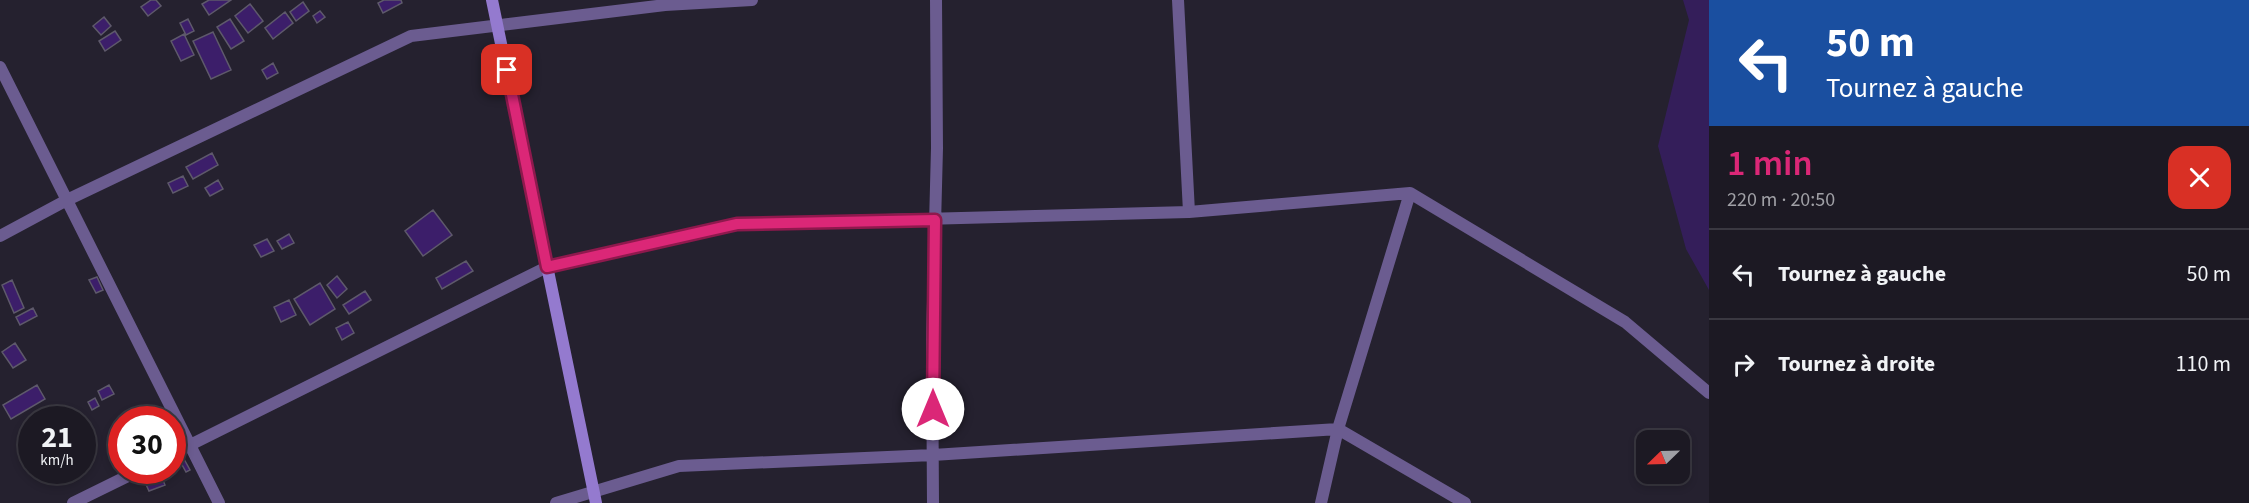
<!DOCTYPE html>
<html lang="fr">
<head>
<meta charset="utf-8">
<style>
  :root { --surface:#1c1923; --page:#25222b; --text:#f1f3f6; --muted:#a0a0a6; --line:#3a3841; --accent:#db2777 }
  body { margin:0; font-family:"Source Sans 3",sans-serif; background:var(--page); color:var(--text); height:100vh; display:flex; flex-direction:column; font-size:22px; white-space:nowrap }
  * { box-sizing:border-box; margin:0 }
  p { font-size:20px; color:var(--muted) }
  .icon { flex:none; width:33px; height:33px; fill:none; stroke:currentColor; stroke-width:2; stroke-linecap:round; stroke-linejoin:round }
  .map { position:relative; flex:1; overflow:hidden }
  .drawer { display:flex; flex-direction:column; background:var(--surface); width:540px }
  .drawer>* { flex:none }
  .hud { background:#1a4fa0; color:#fff; overflow:hidden }
  .needle { width:39px; rotate:247deg }
  .buttons { position:absolute; left:1636px; top:430px; display:grid; gap:12px }
  .buttons a { display:grid; place-items:center; width:54px; height:54px; border-radius:12px; background:var(--surface); box-shadow:0 3px 9px #0003,0 0 0 2px var(--line); font-size:30px }
  .speed { position:absolute; left:18px; top:406px; display:flex; gap:12px; font-size:30px; font-weight:700; text-align:center }
  .speed>* { display:grid; place-content:center; width:78px; height:78px; border-radius:50%; background:var(--surface); box-shadow:0 3px 9px #0003,0 0 0 2px var(--line); line-height:1 }
  .speed small { font-size:15px; font-weight:400 }
  .speed .limit { border:9px solid #d22; background:#fff; color:#111 }
  .pin { position:absolute; display:grid; place-items:center; width:51px; height:51px; color:#fff; margin:-26px; border-radius:12px; box-shadow:0 3px 9px #0006 }
  .me { position:absolute; width:66px; margin:-33px; rotate:0deg; stroke-linejoin:round; filter:drop-shadow(0 0 4px #0008) }
  .turn { display:flex; align-items:center; gap:21px; height:126px; padding:0 18px; font-size:27px }
  .turn .icon { width:78px; height:78px; stroke-width:2.5 }
  .turn b { display:block; font-size:42px; line-height:51px }
  .round { display:grid; place-items:center; flex:none; width:63px; height:63px; border-radius:18px; background:var(--page) }
  .head { display:flex; align-items:center; justify-content:space-between; height:102px; padding:0 18px }
  h1 { font-size:36px; font-weight:600; line-height:45px; color:var(--accent) }
  ul { padding:0; list-style:none }
  li { display:flex; align-items:center; gap:18px; height:90px; padding:0 18px; border-top:2px solid var(--line) }
  li div { flex:1 }
  li b { display:block; font-size:22px }
  li em { font-style:normal }
  main { display:flex; flex:1; min-height:0 }
  .map>svg:first-child { display:block }
  .green { fill:#341e5a }
  .building { fill:#3c1e6a; stroke:#5e596b; stroke-width:1.5 }
  .lines { fill:none; stroke-linecap:round; stroke-linejoin:round }
  .street { stroke:#6b5c90; stroke-width:12 }
  .secondary { stroke:#947acf; stroke-width:12 }
  .route-casing { stroke:#8e194d; stroke-width:15 }
  .route { stroke:#db2777; stroke-width:10 }
</style>
</head>
<body>
<main>
<div class="map">
<svg width="1709" height="503" viewBox="0 0 1709 503">
  <rect width="100%" height="100%" fill="#25212f"/>
  <path class="green" d="M1683 0H1709V290L1686 249 1658 146 1689 20Z"/>
  <path class="building" d="M151 0H156L161 6 148 16 141 7Z
    M209 0H231L209 15 202 4Z
    M384 0H401L402 3 383 13 378 3Z
    M303 2 309 11 296 21 290 12Z
    M250 4 263 21 248 33 235 16Z
    M320 11 325 17 317 23 313 16Z
    M285 12 293 23 273 39 265 28Z
    M104 17 111 26 101 35 93 26Z
    M188 19 194 31 186 35 180 23Z
    M230 19 244 41 231 49 217 27Z
    M115 31 121 40 105 51 99 41Z
    M213 32 231 70 211 79 193 41Z
    M184 34 194 55 181 61 171 41Z
    M273 63 278 73 267 79 262 70Z
    M212 153 218 165 193 179 186 167Z
    M183 176 188 186 173 193 168 183Z
    M218 180 223 189 210 196 205 188Z
    M433 210 452 235 423 256 405 231Z
    M289 234 294 243 282 249 277 241Z
    M267 239 274 251 261 257 254 245Z
    M466 261 473 271 442 289 436 278Z
    M337 276 347 289 337 298 327 285Z
    M97 277 103 290 96 293 89 280Z
    M12 280 24 308 14 313 2 285Z
    M320 283 335 309 310 325 294 299Z
    M365 291 371 300 349 314 343 305Z
    M289 300 296 315 281 322 274 307Z
    M33 308 37 316 20 325 16 317Z
    M348 322 354 333 342 340 336 328Z
    M15 343 26 360 13 368 2 352Z
    M37 385 45 399 11 419 3 405Z
    M109 385 114 394 102 400 98 391Z
    M95 398 99 406 92 410 88 402Z
    M184 459 190 470 186 472 180 461Z
    M160 473 165 485 149 491 144 480Z"/>
  <g class="lines">
    <path class="street" d="M1178 0 1189 212
      M0 67 219 503
      M0 236 67 200 411 36 665 5 752 0
      M172 454 547 267 737 224 1189 212 1410 193 1625 322 1709 393
      M73 503 138 471
      M556 503 679 466 933 455 1338 429 1465 503
      M933 503 932 340 937 148 936 0
      M1321 503 1338 429 1410 193"/>
    <path class="secondary" d="M492 0 596 503"/>
  </g>
  <g class="lines">
    <g class="route-casing">
      <path id="route" d="M507 70 547 267 737 224 935 220 933 409"/>
    </g>
    <use href="#route" class="route"/>
  </g>
</svg>
<div class="buttons">
<a><svg class="needle" viewBox="-14 -14 28 28"><path d="M0-13l5 13h-10z" fill="#e53935"/><path d="M0 13l5-13h-10z" fill="#a0a0a6"/></svg></a>
</div>
<div class="speed"><div>21<small>km/h</small></div><div class="limit">30</div></div>
<div class="pin" style="left:507px;top:70px;background:#d93025"><svg class="icon" aria-label="arrive" viewBox="0 0 24 24"><path d="M6 21V4h12l-3 4 3 4H6"/></svg></div>
<svg class="me" style="left:933px;top:409px" viewBox="-20 -20 40 40"><circle r="19" fill="#fff"/><path d="M0-13L10 11 0 6-10 11z" fill="#db2777"/></svg>
</div>
<section class="drawer">
<div class="hud">
<div class="turn"><svg class="icon" aria-label="left" viewBox="0 0 24 24"><path d="M17 20v-9H6M10 6l-5 5 5 5"/></svg><div><b>50 m</b>Tournez à gauche</div></div>
</div>
<div class="head"><div><h1>1 min</h1><p>220 m · 20:50</p></div><a class="round" style="background:#d93025;color:#fff"><svg class="icon" aria-label="close" viewBox="0 0 24 24"><path d="M6 6l12 12M18 6L6 18"/></svg></a></div>
<ul>
<li><svg class="icon" aria-label="left" viewBox="0 0 24 24"><path d="M17 20v-9H6M10 6l-5 5 5 5"/></svg><div><b>Tournez à gauche</b></div><em>50 m</em></li>
<li><svg class="icon" aria-label="right" viewBox="0 0 24 24"><path d="M7 20v-9h11M14 6l5 5-5 5"/></svg><div><b>Tournez à droite</b></div><em>110 m</em></li>
</ul>
</section>
</main>
</body>
</html>
